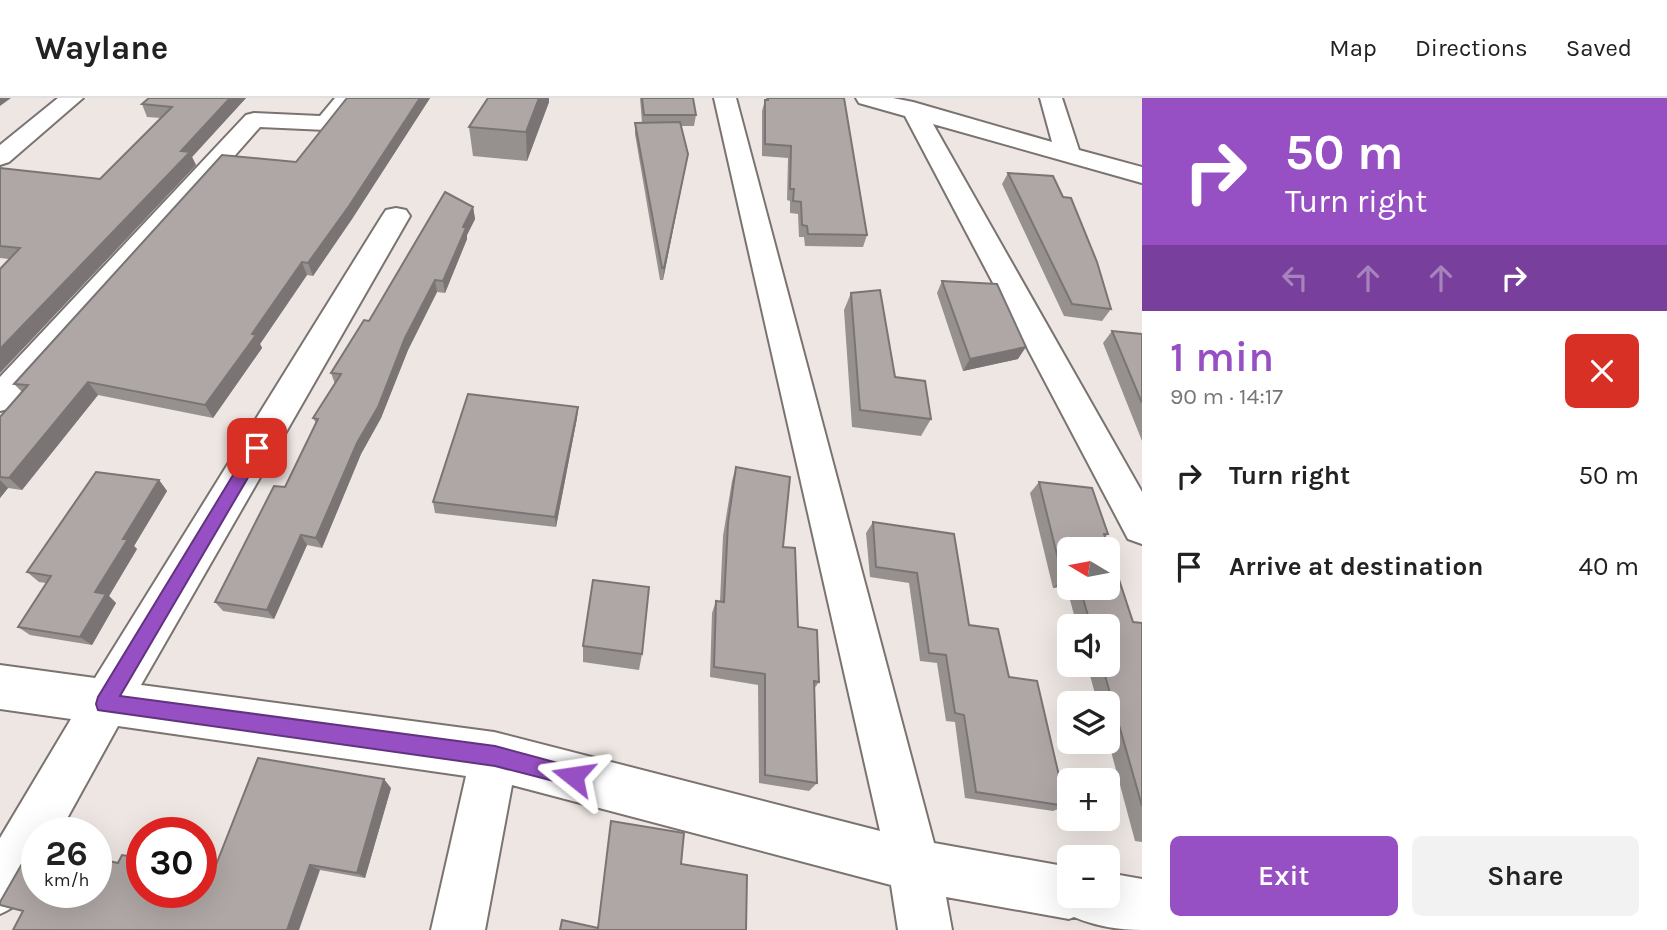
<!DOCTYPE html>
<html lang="en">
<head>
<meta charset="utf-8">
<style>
  :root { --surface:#fff; --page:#f2f2f2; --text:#222; --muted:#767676; --line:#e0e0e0; --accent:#9750c4 }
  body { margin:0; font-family:Karla,sans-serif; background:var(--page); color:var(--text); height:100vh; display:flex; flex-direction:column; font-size:26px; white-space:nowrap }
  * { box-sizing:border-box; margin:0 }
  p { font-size:23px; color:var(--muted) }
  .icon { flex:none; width:38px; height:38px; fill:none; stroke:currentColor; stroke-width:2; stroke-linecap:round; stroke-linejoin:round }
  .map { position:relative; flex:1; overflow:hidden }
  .details { display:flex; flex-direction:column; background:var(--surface); width:525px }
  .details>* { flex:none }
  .hud { background:#9750c4; color:#fff; overflow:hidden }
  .needle { width:46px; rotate:280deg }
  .buttons { position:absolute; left:1057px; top:439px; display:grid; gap:14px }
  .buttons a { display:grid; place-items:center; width:63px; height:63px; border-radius:10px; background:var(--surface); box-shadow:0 7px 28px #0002; font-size:35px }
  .speed { position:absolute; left:21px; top:719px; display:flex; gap:14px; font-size:35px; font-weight:700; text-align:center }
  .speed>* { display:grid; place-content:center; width:91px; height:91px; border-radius:50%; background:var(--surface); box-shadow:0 7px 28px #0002; line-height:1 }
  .speed small { font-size:18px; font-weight:400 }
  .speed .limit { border:10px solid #d22; background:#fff; color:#111 }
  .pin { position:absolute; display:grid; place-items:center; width:60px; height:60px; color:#fff; margin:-30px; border-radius:14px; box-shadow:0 4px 10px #0006 }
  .me { position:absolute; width:77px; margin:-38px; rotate:285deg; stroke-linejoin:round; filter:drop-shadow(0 0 5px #0008) }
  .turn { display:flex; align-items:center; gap:24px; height:147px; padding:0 28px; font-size:32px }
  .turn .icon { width:91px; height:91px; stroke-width:2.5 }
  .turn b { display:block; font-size:49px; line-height:60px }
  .lanes { display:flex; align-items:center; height:66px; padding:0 28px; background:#0003; justify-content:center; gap:35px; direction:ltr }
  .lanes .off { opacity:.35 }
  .round { display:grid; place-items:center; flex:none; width:74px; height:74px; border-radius:10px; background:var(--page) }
  .summary { display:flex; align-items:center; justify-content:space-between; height:119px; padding:0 28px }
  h1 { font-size:42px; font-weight:600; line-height:52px; color:var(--accent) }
  .button { display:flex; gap:14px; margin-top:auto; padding:14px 28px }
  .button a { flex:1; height:80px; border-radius:10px; background:var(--accent); color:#fff; font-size:28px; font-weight:600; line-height:80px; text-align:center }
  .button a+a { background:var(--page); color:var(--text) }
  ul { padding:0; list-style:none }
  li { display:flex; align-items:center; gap:21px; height:91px; padding:0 28px }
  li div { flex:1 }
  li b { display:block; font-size:26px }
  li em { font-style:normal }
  header { display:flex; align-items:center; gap:42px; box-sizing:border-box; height:98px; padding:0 35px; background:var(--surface); border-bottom:2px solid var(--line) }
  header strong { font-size:33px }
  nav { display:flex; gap:38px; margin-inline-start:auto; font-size:24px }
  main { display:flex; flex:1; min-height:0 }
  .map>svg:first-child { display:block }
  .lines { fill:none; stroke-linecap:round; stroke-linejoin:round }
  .minor-casing { stroke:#7a7370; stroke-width:4 }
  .minor { fill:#fff; fill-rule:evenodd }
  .wall { fill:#96908e; fill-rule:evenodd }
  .shaded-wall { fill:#7a7574 }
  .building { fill:#afa7a5; stroke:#7a7574; stroke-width:2 }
  .route { fill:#9750c4; stroke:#62347f; stroke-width:2 }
</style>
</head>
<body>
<header>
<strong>Waylane</strong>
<nav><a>Map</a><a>Directions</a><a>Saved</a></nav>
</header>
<main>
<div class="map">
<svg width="1142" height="832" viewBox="0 0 1142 832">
  <rect width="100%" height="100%" fill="#ede6e2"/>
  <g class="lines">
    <g class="minor-casing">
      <path id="minor" d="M58 0H83L9 64 0 67V47Z
        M335 0H358L334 30 326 32 260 29 12 310 0 313V279L246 17 254 15 320 18Z
        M714 0H736L934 745 1069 769V798H1108V775L1142 781V832C1119 832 1095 828 1074 819L1069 821 946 799 952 832H898L891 787 512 687 485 832H431L466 678 118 628 59 735H37C37 772 38 800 0 816V740L71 621 0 611V567L95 580 382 118 386 112 396 110 406 112 410 118 141 587 494 634 880 733Z
        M856 0H893L913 4 1052 44 1040 0H1062L1079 52 1142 69V85L933 26 1142 394V446L1128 441 905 18 859 5Z"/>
    </g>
    <use href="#minor" class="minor"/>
  </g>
  <path class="wall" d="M246 0 192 59 196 67 0 275V171L9 161 0 160V70L100 81 161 20 147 19 142 6Z
    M347 0H430L352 121 313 178 307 177 260 246 262 250 213 320 98 297 22 392 8 390 0 400V319L22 294 14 286 296 64Z
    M488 0H549V4L527 63 473 58 469 29Z
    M640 0H693L696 17 694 28H681L688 56 663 182H660L635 36V25H642Z
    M766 0H844L867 137 863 149 805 148 804 139H799L798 116 790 115V103L787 102 788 60 762 58V13L765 2H766Z
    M1008 75 1111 211 1102 223 1064 218 1002 86Z
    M473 109 475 121 467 137V141L445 195 437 194 408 252 381 320 361 356 322 450 307 447 274 521 223 513 215 504 285 389 316 325 313 320 335 286 331 275 369 223Z
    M942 183 1018 261 963 273 937 195Z
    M851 195 895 279 931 321 921 338 852 329 844 212Z
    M1112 233 1142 236V343L1103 245Z
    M578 309 577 320 556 429 435 415 433 404Z
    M736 369 783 449 798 529 819 584 814 591 817 685 809 693 759 685 758 587 710 579 712 515 716 503H720L723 438 732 383Z
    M159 382 167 393 134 448 137 451 109 498 116 505 92 547 30 537 18 529 46 485 39 484 27 474Z
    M1039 384 1108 436 1105 439 1133 524 1142 525V744L1135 743 1108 642V606H1098L1087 567H1108V528H1077L1066 487 1053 490 1030 395ZM1069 452 1108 490H1069Z
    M873 424 969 527 1009 579 1066 708 1053 713 965 700 955 624 946 623 937 565 920 563 909 485 870 479 866 435Z
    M583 548 642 556 639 572 583 564Z
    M391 690 365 780 320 772 23 813 118 765 214 772Z"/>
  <path class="shaded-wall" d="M0 0H11L0 8Z
    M230 0H246L192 59 196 67 0 275V251Z
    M420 0H430L352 121 313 178 308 165Z
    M539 0H549V4L527 63 526 34Z
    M688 56 686 67 663 182 664 170Z
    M473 109 475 121 467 137V141L445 195 443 183 463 129Z
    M302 164 307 177 260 246 262 250 213 320 205 307 252 236Z
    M435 182 437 194 408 252 381 320 361 356 322 450 316 440 357 345 405 240Z
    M1026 249 1018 261 963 273 970 261Z
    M88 284 98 297 22 392 9 380Z
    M578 309 577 320 556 429 555 419Z
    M0 382 8 390 0 400Z
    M159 382 167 393 134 448 137 451 109 498 116 505 92 547 80 539 95 494 123 441Z
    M301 437 307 447 274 521 267 512Z
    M1069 479V484L1066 487 1053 490 1063 481Z
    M384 681 391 690 365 780 357 775Z
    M310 767 320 772 299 832H287Z"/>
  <path class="building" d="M149 0H230L181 53 190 54 0 251V171L20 150 0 148V70L100 81 172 9 142 6Z
    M347 0H420L349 108 308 165 302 164 252 236 256 237 205 307 88 284 9 380 0 379V319L28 287 14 286 222 57 296 64Z
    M488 0H539L526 34 469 29Z
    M642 0H693L696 17H644Z
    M768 0H844L867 137 808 136 807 128 802 127 801 104 793 103 794 91H790L791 48 765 46V2H768Z
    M680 24 688 56 664 170H662L635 25Z
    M1008 75 1053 78 1063 99 1071 100 1097 164 1111 211 1072 206Z
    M445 94 473 109 463 129 466 130 443 183 435 182 405 240 378 309 357 345 316 440 301 437 267 512 215 504 274 388 285 389 318 321 313 320 341 276 331 275 364 222 369 223Z
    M942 183 997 186 1026 249 970 261Z
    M880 192 895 279 925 283 931 321 860 312 851 195Z
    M1112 233 1142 236V305Z
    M468 296 578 309 555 419 433 404Z
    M736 369 790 379 783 449 795 450 798 529 817 532 819 584 814 583 817 685 765 677V576L714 569 716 503 724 504 728 425Z
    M96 374 159 382 123 441H128L95 494 106 496 80 539 18 529 51 478 27 474Z
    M1039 384 1092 390 1108 436H1104L1133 524 1142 525V708L1102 567H1108V528H1091L1080 490H1108V452H1069V479L1063 481Z
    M873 424 954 436 969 527 998 531 1009 579 1037 583 1066 708 976 694 964 617 955 615 946 557 929 555 917 475 876 469Z
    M593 482 649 489 642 556 583 548Z
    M258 660 384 681 357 775 310 767 287 832H13L23 813 0 807V804L34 745 37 746V794H96V760L118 765 122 757 142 760V794H201V770L214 772Z
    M611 723 684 735 681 766 747 777 746 832H560L562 822 598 830Z"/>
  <path class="route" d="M257 345 263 346 265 350 263 354 120 598 495 648 580 671 583 678 580 685 573 688 495 668 98 612 96 606 98 599 252 346Z"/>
</svg>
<div class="buttons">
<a><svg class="needle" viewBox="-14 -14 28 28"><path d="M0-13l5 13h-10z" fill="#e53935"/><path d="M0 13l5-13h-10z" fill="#767676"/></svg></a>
<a><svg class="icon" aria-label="sound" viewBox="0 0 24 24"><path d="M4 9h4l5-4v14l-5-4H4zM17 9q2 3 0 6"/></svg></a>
<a><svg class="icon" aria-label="layers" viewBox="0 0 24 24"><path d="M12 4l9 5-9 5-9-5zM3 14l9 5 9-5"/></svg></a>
<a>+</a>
<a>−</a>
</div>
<div class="speed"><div>26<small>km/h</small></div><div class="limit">30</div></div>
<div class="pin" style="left:257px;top:350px;background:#d93025"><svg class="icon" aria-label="arrive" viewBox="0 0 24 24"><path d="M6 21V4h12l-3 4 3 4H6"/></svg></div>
<svg class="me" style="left:573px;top:678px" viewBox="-20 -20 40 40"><path d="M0-17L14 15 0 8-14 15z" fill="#9750c4" stroke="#fff" stroke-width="4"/></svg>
</div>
<section class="details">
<div class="hud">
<div class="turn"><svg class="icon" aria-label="right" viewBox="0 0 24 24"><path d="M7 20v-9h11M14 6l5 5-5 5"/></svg><div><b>50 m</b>Turn right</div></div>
<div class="lanes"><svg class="icon off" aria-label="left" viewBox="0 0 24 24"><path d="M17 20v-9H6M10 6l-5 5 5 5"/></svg><svg class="icon off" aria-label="ahead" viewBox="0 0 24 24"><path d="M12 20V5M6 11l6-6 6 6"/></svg><svg class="icon off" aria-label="ahead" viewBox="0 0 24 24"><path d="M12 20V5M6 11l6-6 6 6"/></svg><svg class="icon" aria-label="right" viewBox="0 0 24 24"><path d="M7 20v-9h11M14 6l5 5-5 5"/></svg></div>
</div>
<div class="summary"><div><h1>1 min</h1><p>90 m · 14:17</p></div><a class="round" style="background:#d93025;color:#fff"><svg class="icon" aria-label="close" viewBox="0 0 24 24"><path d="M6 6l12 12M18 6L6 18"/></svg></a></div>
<ul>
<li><svg class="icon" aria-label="right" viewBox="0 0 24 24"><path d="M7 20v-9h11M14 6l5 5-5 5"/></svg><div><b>Turn right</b></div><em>50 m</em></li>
<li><svg class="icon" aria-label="arrive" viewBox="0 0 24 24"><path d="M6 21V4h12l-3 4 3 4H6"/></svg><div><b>Arrive at destination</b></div><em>40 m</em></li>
</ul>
<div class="button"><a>Exit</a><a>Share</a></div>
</section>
</main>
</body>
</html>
